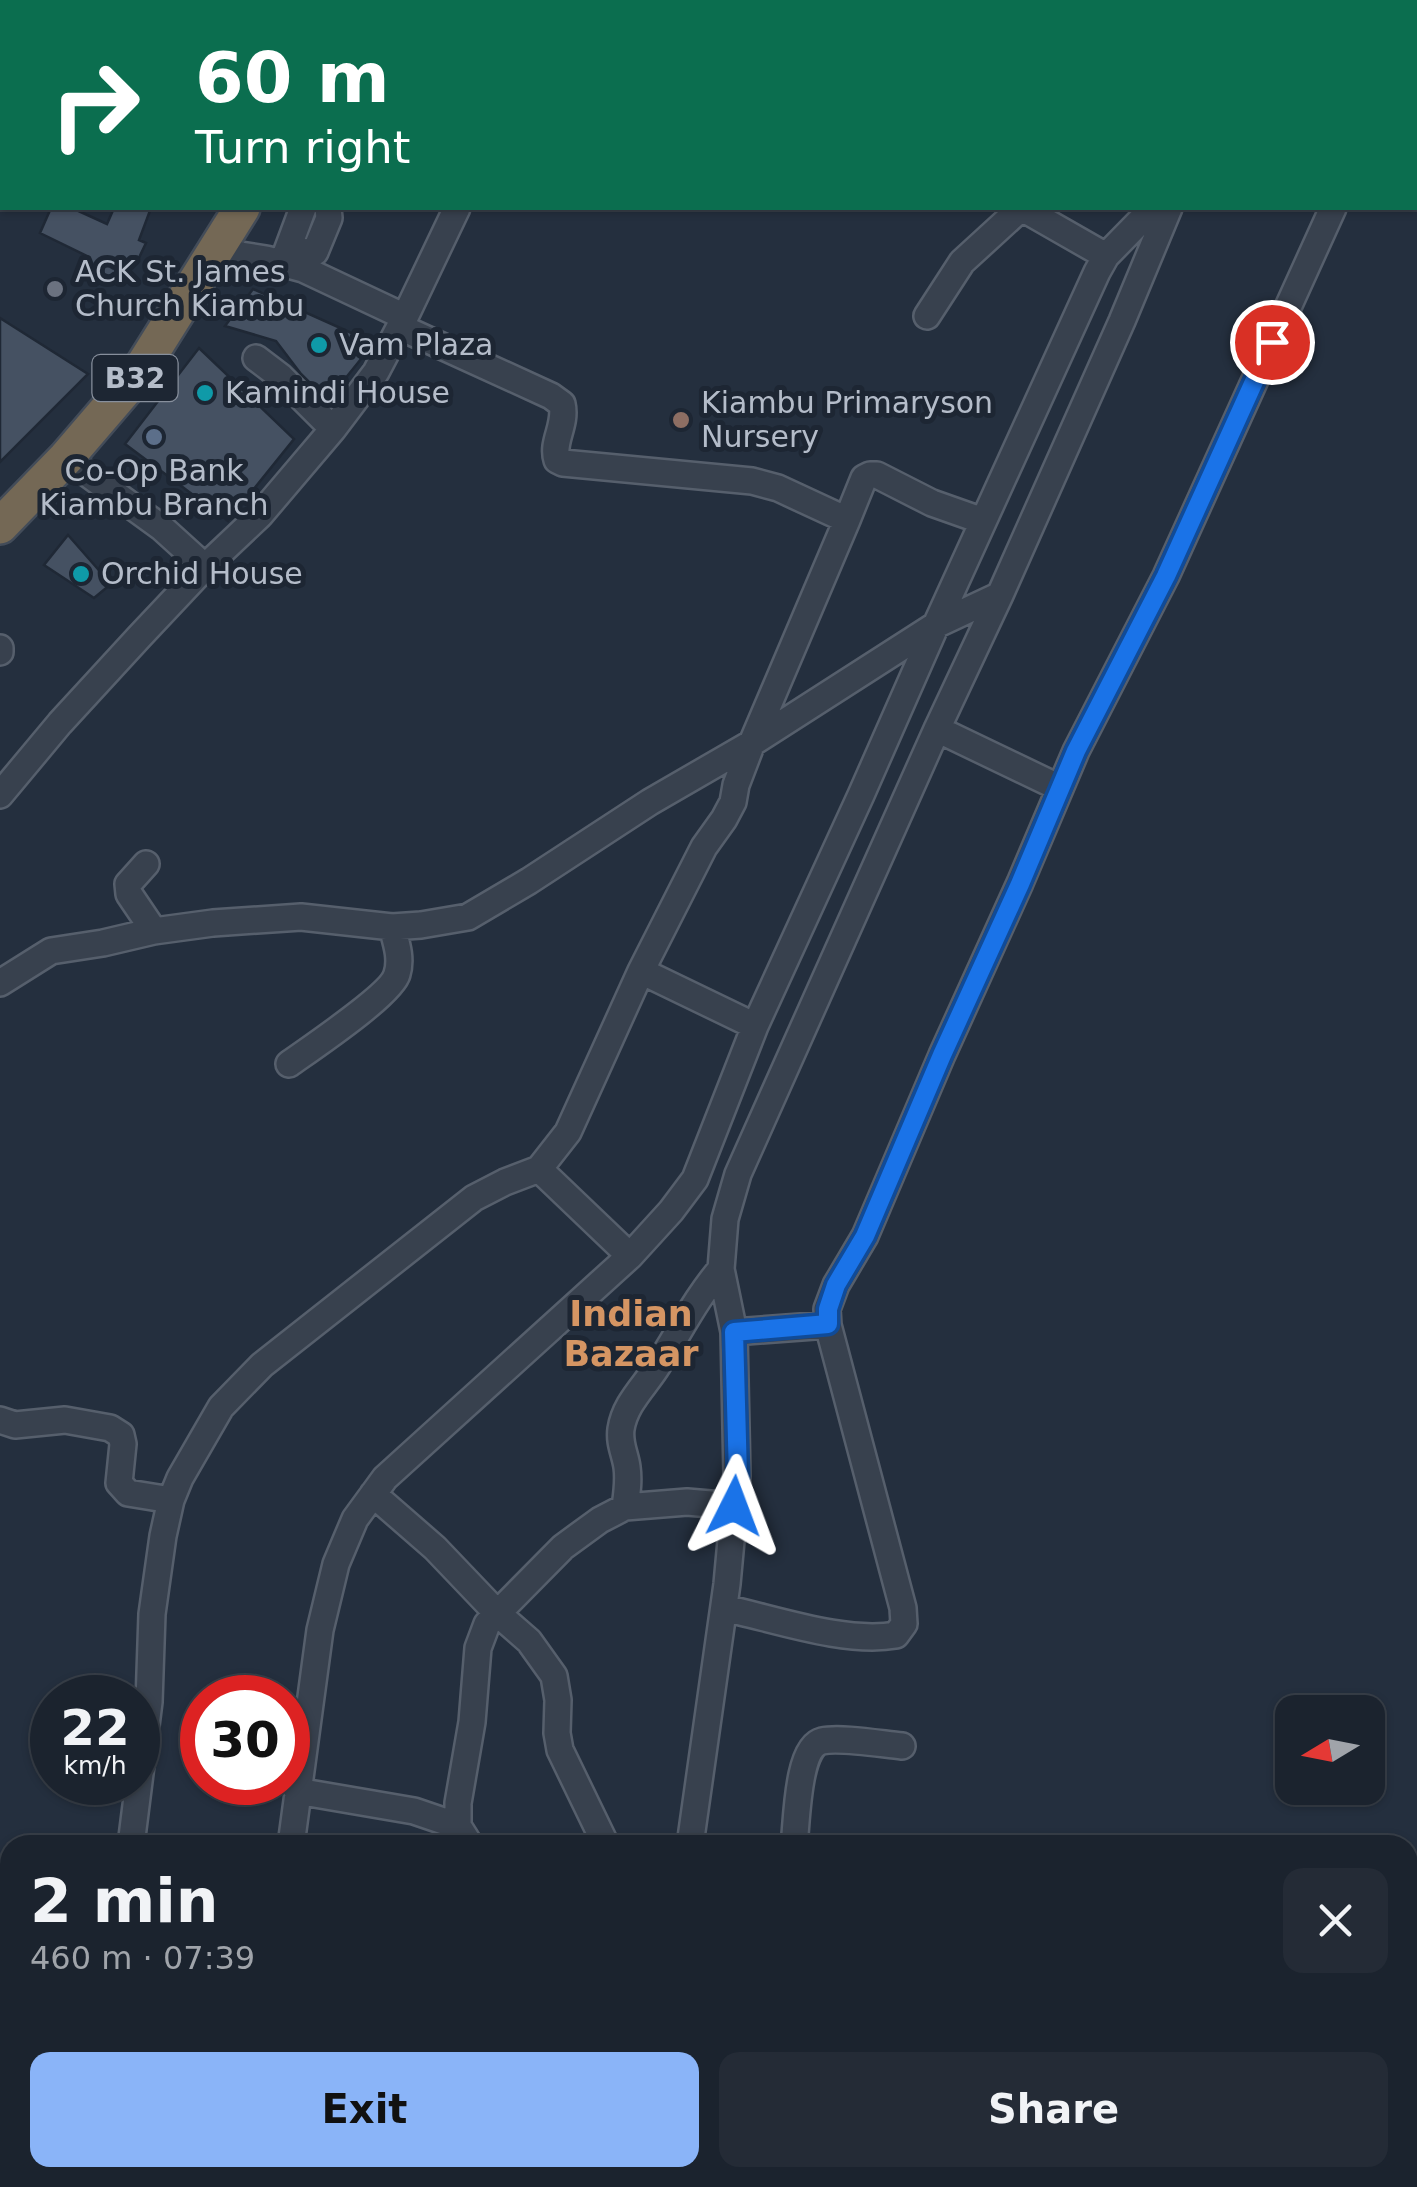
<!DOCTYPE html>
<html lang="en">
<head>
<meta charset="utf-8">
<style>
  :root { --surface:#1b232e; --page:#242b36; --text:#f1f3f6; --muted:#a0a4aa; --line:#39404a; --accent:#8ab4f8 }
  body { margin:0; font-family:"DejaVu Sans",sans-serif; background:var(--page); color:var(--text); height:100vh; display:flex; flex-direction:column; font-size:38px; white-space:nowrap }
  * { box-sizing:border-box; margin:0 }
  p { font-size:32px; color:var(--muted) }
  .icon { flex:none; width:55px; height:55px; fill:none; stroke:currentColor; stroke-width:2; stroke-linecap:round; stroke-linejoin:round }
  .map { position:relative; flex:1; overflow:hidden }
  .drawer { position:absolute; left:0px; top:1835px; width:1418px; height:352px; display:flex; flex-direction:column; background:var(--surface); border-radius:30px 30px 0 0; box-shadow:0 2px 8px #0004,0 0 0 2px var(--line) }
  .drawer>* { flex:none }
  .hud { position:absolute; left:0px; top:0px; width:1418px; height:210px; box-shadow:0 2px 8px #0004,0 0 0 2px var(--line); background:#0b6e4f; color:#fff; overflow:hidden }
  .needle { width:65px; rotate:260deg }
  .tools { position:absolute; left:1275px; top:1695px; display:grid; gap:20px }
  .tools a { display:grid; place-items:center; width:110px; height:110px; border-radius:20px; background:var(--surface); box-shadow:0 2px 8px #0004,0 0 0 2px var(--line); font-size:50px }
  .speed { position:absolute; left:30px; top:1675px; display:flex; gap:20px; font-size:50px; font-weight:700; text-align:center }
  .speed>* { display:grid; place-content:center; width:130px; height:130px; border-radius:50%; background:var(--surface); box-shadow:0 2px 8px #0004,0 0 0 2px var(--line); line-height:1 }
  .speed small { font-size:25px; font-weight:400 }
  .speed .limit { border:15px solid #d22; background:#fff; color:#111 }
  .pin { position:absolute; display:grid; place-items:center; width:85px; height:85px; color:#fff; margin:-42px; border:5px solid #fff; border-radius:50%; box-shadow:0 2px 10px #0007 }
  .me { position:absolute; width:110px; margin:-55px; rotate:3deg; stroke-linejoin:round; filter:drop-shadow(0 0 8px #0008) }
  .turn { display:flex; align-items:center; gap:35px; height:210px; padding:0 30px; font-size:45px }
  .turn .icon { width:130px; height:130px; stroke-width:2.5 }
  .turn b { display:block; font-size:70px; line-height:85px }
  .round { display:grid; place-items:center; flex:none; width:105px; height:105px; border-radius:20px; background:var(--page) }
  .headline { display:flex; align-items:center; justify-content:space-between; height:170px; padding:0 30px }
  h1 { font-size:60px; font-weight:700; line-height:75px }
  .action { display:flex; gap:20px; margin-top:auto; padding:20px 30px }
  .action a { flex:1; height:115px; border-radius:20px; background:var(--accent); color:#111; font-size:40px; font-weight:700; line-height:115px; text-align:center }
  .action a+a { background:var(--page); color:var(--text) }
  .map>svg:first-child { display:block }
  .building { fill:#455162; stroke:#1f2835; stroke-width:2.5 }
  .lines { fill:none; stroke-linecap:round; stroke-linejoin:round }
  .minor-casing { stroke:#565f6c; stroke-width:30 }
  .highway-casing { stroke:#434c59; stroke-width:40 }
  .minor { stroke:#38414e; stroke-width:25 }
  .highway { stroke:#746855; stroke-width:35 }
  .route-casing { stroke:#114b97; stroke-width:25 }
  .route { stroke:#1a73e8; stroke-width:18 }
  .worship-dot { fill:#6b7280; stroke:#1d2633; stroke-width:4 }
  .culture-dot { fill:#0f9aa8; stroke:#1d2633; stroke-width:4 }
  .education-dot { fill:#8d6e63; stroke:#1d2633; stroke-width:4 }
  .service-dot { fill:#5c6f8a; stroke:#1d2633; stroke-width:4 }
  .labels { text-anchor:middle; stroke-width:10; stroke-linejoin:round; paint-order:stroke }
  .shield { fill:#1d2633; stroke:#878f9c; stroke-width:2.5 }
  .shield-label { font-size:28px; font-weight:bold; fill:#b4bcc9 }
  .poi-label { font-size:30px; fill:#b4bcc9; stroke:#1d2633; text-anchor:start }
  .quarter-label { font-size:35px; font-weight:bold; fill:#d59563; stroke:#1d2633 }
</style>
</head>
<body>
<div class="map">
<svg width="1417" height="2187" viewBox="0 0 1417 2187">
  <rect width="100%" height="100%" fill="#242f3e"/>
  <path class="building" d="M51 208H72L107 224 114 208H151L139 240 146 243 136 264 109 276 85 267 89 257 40 233Z
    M253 289 356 335 361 359 336 390 321 394 301 374 276 341 225 326Z
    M0 318 88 374 0 462Z
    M199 348 294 439 228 521 125 444Z
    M68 535 111 584 94 598 44 565Z"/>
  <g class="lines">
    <g class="minor-casing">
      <path id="minor" d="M162 0 166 2
        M283 2 284 0
        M547 2V0
        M1279 2 1280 0
        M1415 87H1417
        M1022 208 1106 256
        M290 247 311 254 315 252 329 218 328 208
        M215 251 266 259 303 269 405 317
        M284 259 303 208
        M927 316 962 262 1021 208
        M256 358 281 377 333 429
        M66 458 162 528 205 567
        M847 520 864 478 870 475H877L932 503 983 521
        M0 648V652
        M937 729 1060 788
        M0 795 60 723 140 636 205 567 260 515 333 429 376 372 405 317 457 208
        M146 864 128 884 129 894 154 931
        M641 971 755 1026
        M0 983 51 951 103 943 154 931 213 923 301 917 392 927 421 925 468 917 529 881 650 802 752 743 936 625 1097 272 1106 256 1153 208
        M289 1064C310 1049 392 994 397 974 402 958 396 942 392 927
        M539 1169 630 1256
        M734 1332 828 1325
        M0 1420 15 1425 65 1420 110 1428 121 1435 123 1444 119 1483 128 1493 171 1500
        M373 1494 435 1548 497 1613 529 1641 554 1676 558 1700 557 1733 560 1750 606 1845
        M625 1507C627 1493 629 1481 627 1467 625 1453 619 1444 621 1429 625 1404 643 1388 656 1368 678 1335 695 1299 721 1269
        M724 1608C775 1619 845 1644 896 1635L904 1624 903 1608 828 1325 827 1309 836 1285 865 1236 942 1055 1020 883 1076 751 1166 576 1333 208
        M297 1791 414 1811 458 1826
        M131 1845 149 1702 152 1614 163 1536 171 1500 180 1478 221 1407 262 1365 474 1198 505 1182 539 1169 568 1132 641 971 704 847 724 819 733 802 736 785 752 743 847 520 778 488 752 481 563 463 557 460C551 442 567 425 562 404L551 396 400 327
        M291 1845 320 1630 336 1564 355 1519 385 1478 630 1256 671 1211 695 1179 755 1026 861 795 936 625 1000 595
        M470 1845 458 1826V1803L472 1722 478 1648 487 1624 563 1547 600 1520 625 1507 687 1502 734 1506
        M690 1845 727 1584 737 1476 734 1332 721 1269 725 1219 738 1174 937 729 1000 595 1122 321 1169 208
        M794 1845C797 1822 797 1747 822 1741 840 1737 881 1744 902 1746
        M178 2178 210 2187
        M618 2187 620 2178"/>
    </g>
    <g class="highway-casing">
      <path id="highway" d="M328 2 329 0
        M0 526 66 458 138 374 242 208"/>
    </g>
    <use href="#minor" class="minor"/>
    <use href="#highway" class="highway"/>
  </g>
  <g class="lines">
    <g class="route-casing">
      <path id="route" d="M734 1506 738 1476 734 1332 828 1324V1309L836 1285 865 1236 942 1055 1020 884 1076 751 1166 576 1272 342"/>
    </g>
    <use href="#route" class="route"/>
  </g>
  <circle class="worship-dot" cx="55" cy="289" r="10"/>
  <g class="culture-dot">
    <circle cx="319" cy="345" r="10"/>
    <circle cx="205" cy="393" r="10"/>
    <circle cx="81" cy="574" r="10"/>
  </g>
  <circle class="education-dot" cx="681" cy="420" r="10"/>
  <circle class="service-dot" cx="154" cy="437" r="10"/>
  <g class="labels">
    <rect class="shield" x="92.5" y="355" width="85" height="46" rx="8"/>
    <g class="shield-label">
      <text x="135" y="388">B32</text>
    </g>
    <g class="poi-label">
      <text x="75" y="282">ACK St. James<tspan x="75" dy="34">Church Kiambu</tspan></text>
      <text x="339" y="355">Vam Plaza</text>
      <text x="225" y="403">Kamindi House</text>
      <text x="701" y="413">Kiambu Primaryson<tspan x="701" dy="34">Nursery</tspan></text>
      <text x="154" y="481" text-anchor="middle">Co-Op Bank<tspan x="154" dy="34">Kiambu Branch</tspan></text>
      <text x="101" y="584">Orchid House</text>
    </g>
    <g class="quarter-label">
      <text x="631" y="1326">Indian<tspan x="631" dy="40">Bazaar</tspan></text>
    </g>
  </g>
</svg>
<div class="tools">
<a><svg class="needle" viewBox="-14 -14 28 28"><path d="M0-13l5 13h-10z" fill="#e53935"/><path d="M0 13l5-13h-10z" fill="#a0a4aa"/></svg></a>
</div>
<div class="speed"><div>22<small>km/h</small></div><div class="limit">30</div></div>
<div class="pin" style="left:1272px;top:342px;background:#d93025"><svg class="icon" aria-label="arrive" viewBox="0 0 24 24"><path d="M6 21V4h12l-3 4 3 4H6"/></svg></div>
<svg class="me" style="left:734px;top:1506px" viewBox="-20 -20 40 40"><path d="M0-17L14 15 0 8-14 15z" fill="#1a73e8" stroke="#fff" stroke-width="4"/></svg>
<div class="hud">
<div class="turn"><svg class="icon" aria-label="right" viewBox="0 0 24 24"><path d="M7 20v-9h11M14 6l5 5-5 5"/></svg><div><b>60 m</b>Turn right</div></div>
</div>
<section class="drawer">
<div class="headline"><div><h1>2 min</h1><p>460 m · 07:39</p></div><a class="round"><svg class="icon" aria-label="close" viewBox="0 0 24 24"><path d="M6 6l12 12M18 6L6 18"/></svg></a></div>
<div class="action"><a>Exit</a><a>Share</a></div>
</section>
</div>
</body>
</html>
